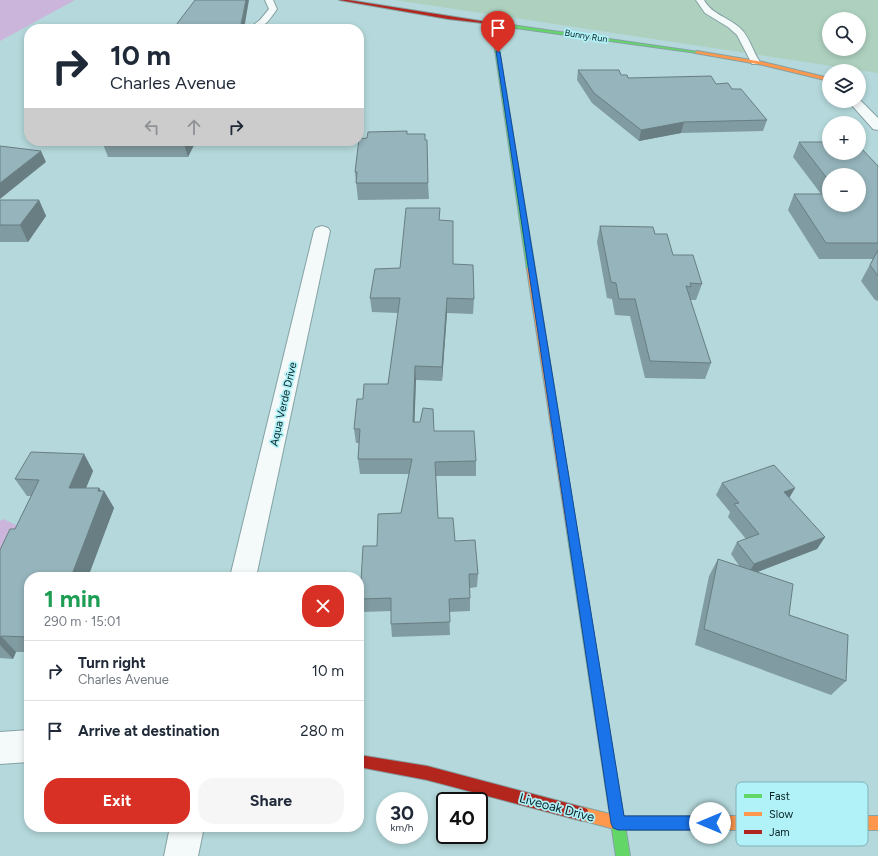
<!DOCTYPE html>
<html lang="en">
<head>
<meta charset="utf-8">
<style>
  :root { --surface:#fff; --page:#f6f6f7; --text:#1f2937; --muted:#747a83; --line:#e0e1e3; --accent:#d93025 }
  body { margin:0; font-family:Figtree,sans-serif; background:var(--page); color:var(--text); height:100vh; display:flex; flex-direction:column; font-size:15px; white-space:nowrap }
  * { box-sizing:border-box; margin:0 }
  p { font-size:13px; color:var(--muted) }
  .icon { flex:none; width:22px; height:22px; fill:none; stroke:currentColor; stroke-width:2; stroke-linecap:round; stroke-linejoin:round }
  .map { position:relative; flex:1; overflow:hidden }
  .sheet { position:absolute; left:24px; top:572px; width:340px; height:260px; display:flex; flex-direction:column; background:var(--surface); border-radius:16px; box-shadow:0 2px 6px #0003 }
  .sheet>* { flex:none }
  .hud { position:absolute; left:24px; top:24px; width:340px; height:122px; border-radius:16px; box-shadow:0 2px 6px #0003; background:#fff; color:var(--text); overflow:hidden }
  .buttons { position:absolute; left:822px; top:12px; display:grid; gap:8px }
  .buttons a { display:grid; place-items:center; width:44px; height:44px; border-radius:50%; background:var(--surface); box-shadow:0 2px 6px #0003; font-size:20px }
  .speed { position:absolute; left:376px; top:792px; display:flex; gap:8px; font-size:20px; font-weight:700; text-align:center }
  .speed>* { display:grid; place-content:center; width:52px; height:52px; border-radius:50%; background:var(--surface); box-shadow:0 2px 6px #0003; line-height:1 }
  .speed small { font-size:10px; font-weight:400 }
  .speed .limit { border:2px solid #111; border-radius:6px; background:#fff; color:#111 }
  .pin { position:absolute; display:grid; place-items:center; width:34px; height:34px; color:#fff; margin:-41px -17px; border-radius:50% 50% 50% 0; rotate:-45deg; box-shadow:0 0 4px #0007 }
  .pin .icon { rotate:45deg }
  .me { position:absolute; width:44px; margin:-22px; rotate:270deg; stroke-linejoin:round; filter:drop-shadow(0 0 3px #0008) }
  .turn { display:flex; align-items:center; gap:14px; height:84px; padding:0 20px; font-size:18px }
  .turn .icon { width:52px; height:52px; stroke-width:2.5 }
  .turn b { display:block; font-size:28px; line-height:34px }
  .lanes { display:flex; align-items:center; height:38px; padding:0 20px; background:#0003; justify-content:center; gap:20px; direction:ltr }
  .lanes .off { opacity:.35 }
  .round { display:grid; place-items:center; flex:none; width:42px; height:42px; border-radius:16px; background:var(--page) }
  .overview { display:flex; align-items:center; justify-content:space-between; height:68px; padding:0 20px }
  h1 { font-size:24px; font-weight:700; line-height:30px; color:#1e9e55 }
  .cta { display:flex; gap:8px; margin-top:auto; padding:8px 20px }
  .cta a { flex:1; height:46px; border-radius:16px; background:var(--accent); color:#fff; font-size:16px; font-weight:700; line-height:46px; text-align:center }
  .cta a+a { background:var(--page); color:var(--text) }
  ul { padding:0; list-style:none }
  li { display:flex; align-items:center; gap:12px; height:60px; padding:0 20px; border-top:1px solid var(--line) }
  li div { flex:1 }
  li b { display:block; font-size:15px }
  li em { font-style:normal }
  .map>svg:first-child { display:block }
  .green { fill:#aed1bf; fill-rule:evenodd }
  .water { fill:#cbb5da }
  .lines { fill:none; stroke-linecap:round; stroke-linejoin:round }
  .lane-casing { stroke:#85a2a4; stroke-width:2 }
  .street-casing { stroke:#85a2a4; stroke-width:2 }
  .fast-casing { stroke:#85a2a4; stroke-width:2 }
  .slow-casing { stroke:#85a2a4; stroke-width:2 }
  .jam-casing { stroke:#85a2a4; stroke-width:2 }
  .lane { fill:#f4f9fa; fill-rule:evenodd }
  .street { fill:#f4f9fa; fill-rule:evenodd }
  .fast { fill:#63d668; fill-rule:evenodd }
  .slow { fill:#ff974d; fill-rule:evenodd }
  .jam { fill:#b3261e; fill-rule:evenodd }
  .wall { fill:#809ba1; fill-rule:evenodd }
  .shaded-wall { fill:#687e83 }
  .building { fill:#95b4bb; stroke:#687e83 }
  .route { fill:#1a73e8; stroke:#114b97 }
  .labels { text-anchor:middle; stroke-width:3.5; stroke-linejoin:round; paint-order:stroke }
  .far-street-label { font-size:9px; fill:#062124; stroke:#b1f2f8 }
  .street-label { font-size:11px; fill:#062124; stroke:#b1f2f8 }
  .near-street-label { font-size:13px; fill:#062124; stroke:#b1f2f8 }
  .key { fill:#b1f2f8; stroke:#7eb3b8; stroke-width:1 }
  .key-label { font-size:11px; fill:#062124 }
</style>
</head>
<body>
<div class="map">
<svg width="878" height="856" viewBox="0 0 878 856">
  <rect width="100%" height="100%" fill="#b4d8db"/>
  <path class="green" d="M395 0H878V73ZM829 19H859V49H829Z"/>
  <path class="water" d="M0 0H75L0 41Z
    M3 519 16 525 17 528 0 571V521Z"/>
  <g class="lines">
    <g class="lane-casing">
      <path id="lane" d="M265 0H273L277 9C268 22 264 29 248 29L260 20 269 9Z
        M696 0H704C712 15 729 17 741 29 750 38 753 52 760 62L758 64H752L737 35 728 27 705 13Z"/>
    </g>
    <g class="street-casing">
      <path id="street" d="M859 99 878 118V130L873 129 848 101H859Z
        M322 226 328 228 330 231 256 577H230L314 231 316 228Z
        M29 730V762L0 764V732Z
        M170 827H204L198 856H164Z"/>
    </g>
    <g class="fast-casing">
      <path id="fast" d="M491 22 699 52 697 53 500 26 497 36 535 269 531 271 527 269 493 36 496 25 490 24Z
        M572 527 576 528 577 531 630 856H616L567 531 568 528Z"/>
    </g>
    <g class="slow-casing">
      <path id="slow" d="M697 51 763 62 829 78V81L763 65 695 53Z
        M528 267H534L535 269 577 531 576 534 572 535 568 534 567 531 527 269Z
        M582 807 618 816H878V830H618L577 819 575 814 577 809Z"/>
    </g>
    <g class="jam-casing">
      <path id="jam" d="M339 0H348L493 23 491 24 448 19Z
        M359 755 427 766 582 807 587 809 589 814 587 819 582 821 427 780 359 767Z"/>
    </g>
    <use href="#lane" class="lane"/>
    <use href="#street" class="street"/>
    <use href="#fast" class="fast"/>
    <use href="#slow" class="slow"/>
    <use href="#jam" class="jam"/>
  </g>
  <path class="wall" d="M578 70 621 75 628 78 716 84 732 89 767 120 763 131 681 133 639 141 592 103 577 80Z
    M407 134 425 140 428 183 429 199 358 200 355 172 367 138Z
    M105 141H196L188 157H108L103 144Z
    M799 142 878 166V301L875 300 861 281 873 259H819L788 210 794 194H821L793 157ZM829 175 859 205H829Z
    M0 200H39L46 216 28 242H0Z
    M440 220 453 264 474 299 473 314 447 313 442 381 416 380 414 422 434 431 476 461V476H436L438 518 455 541 478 574 477 587 470 588V611L449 612 450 635 392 637 391 624V611L362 612 360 599 377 546 401 513 409 474H360L358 459 359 443H356L354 429 363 399 388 384 398 313 372 312 370 298 400 268Z
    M600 226 655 234 673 255 702 284 696 300H690L711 363 705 379 645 378 630 316 615 315 612 299 607 298 597 242Z
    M84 454 93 471 86 488H99L101 491H104L114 508 88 577H29V652H16L13 659 0 658V550L15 529 31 496H27L15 479Z
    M722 483 795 488 789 498 825 537 817 549 757 572 789 615 846 681 831 695 695 645 709 576 718 559 740 567 731 554 737 542 746 539 728 517 730 512 716 495Z"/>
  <path class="shaded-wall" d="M246 0H249L244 29H240Z
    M684 122 681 133 639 141 641 130Z
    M186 141H196L188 157 184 144Z
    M41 151 46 162 0 199V183Z
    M39 200 46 216 28 242 20 225Z
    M447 298V313L442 381V367Z
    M415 366 416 380 414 437 413 422Z
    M84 454 93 471 79 505 69 488Z
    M99 488 103 494 104 491 114 508 88 577H71Z
    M795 488 788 500 784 492Z
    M825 537 817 549 747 576 754 564Z
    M1 636 16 652 13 659 0 645V640Z"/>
  <path class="building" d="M195 0H246L240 29H173Z
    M578 70H619L621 75H627L628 78 711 76 716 84 728 83 732 89H741L767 120 684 122 641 130 594 93Z
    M407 131V134H425V140H427L428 183H356L357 172H355L359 139 367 138 368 132Z
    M105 141H186L184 144H103Z
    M799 142H829V153H859V146L878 166V243H826L794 194H829V205H859V175H829V181Z
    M0 146 41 151 0 183Z
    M0 200H39L20 225H0Z
    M406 208H440L439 220 453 221V264L473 265 474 299 447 298 442 367 415 366 413 422H420L423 408 433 409 434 431H474L476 461 435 462 438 518H453L455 541 475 540 478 574H469L470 598 449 599 450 622 391 624V598L360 599 363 546H377L378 514 401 513 412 459H358L360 429H354L357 399H363L364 384H388L400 298H370L375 269 400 268Z
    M600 226 653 227 655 234H667L673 255H693L702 284 690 283 691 287 686 286 711 363 650 361 635 299H619L616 283 611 282Z
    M878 250V276L870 265Z
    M31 452 84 454 69 488H99L98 491H104L71 577H29V637L1 636 0 640V550L10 529H15L39 480 15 479Z
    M774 465 795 488 784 492 825 537 754 564 737 542 759 534 734 504 739 503 722 483Z
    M718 559 793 584 789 615 848 635 846 681 704 629Z"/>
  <path class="route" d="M496 51 500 52 624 816H710L714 818 716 823 714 828 710 830H618L613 828 611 823Z"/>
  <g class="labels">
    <g class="far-street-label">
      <text transform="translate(586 36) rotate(9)" y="3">Bunny Run</text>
    </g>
    <g class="street-label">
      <text transform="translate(283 404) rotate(-77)" y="4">Aqua Verde Drive</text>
    </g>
    <g class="near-street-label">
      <text transform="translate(557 807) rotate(15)" y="5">Liveoak Drive</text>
    </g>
  </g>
  <rect x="736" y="782" width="132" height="64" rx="6" class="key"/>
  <rect x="744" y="794" width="18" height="4" fill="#63d668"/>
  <rect x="744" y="812" width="18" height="4" fill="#ff974d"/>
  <rect x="744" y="830" width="18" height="4" fill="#b3261e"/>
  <g class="key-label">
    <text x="769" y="800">Fast</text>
    <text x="769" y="818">Slow</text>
    <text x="769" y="836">Jam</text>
  </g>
</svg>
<div class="buttons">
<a><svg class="icon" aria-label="search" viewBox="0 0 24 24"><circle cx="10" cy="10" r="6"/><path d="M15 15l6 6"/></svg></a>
<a><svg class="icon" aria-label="layers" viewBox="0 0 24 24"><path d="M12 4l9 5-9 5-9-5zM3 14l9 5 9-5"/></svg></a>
<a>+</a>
<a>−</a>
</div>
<div class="speed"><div>30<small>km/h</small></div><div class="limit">40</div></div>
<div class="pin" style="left:498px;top:52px;background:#d93025"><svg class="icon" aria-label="arrive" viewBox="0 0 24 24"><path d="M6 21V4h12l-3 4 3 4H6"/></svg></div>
<svg class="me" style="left:710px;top:823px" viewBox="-20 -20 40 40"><circle r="19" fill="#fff"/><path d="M0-13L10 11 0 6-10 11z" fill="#1a73e8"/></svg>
<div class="hud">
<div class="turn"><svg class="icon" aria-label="right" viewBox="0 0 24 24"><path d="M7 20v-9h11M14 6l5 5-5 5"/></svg><div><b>10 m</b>Charles Avenue</div></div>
<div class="lanes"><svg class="icon off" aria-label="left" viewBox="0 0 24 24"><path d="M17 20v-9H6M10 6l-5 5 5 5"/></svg><svg class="icon off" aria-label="ahead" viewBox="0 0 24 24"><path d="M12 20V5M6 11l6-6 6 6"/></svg><svg class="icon" aria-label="right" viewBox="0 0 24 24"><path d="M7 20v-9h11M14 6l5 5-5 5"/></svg></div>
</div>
<section class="sheet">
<div class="overview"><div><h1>1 min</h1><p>290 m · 15:01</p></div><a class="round" style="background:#d93025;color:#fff"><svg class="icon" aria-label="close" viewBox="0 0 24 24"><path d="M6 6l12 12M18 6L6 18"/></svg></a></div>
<ul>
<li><svg class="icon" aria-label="right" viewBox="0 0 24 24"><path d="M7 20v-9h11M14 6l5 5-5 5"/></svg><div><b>Turn right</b><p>Charles Avenue</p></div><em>10 m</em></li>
<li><svg class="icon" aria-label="arrive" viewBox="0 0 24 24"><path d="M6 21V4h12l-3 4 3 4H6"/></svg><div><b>Arrive at destination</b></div><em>280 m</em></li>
</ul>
<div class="cta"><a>Exit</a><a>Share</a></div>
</section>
</div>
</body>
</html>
